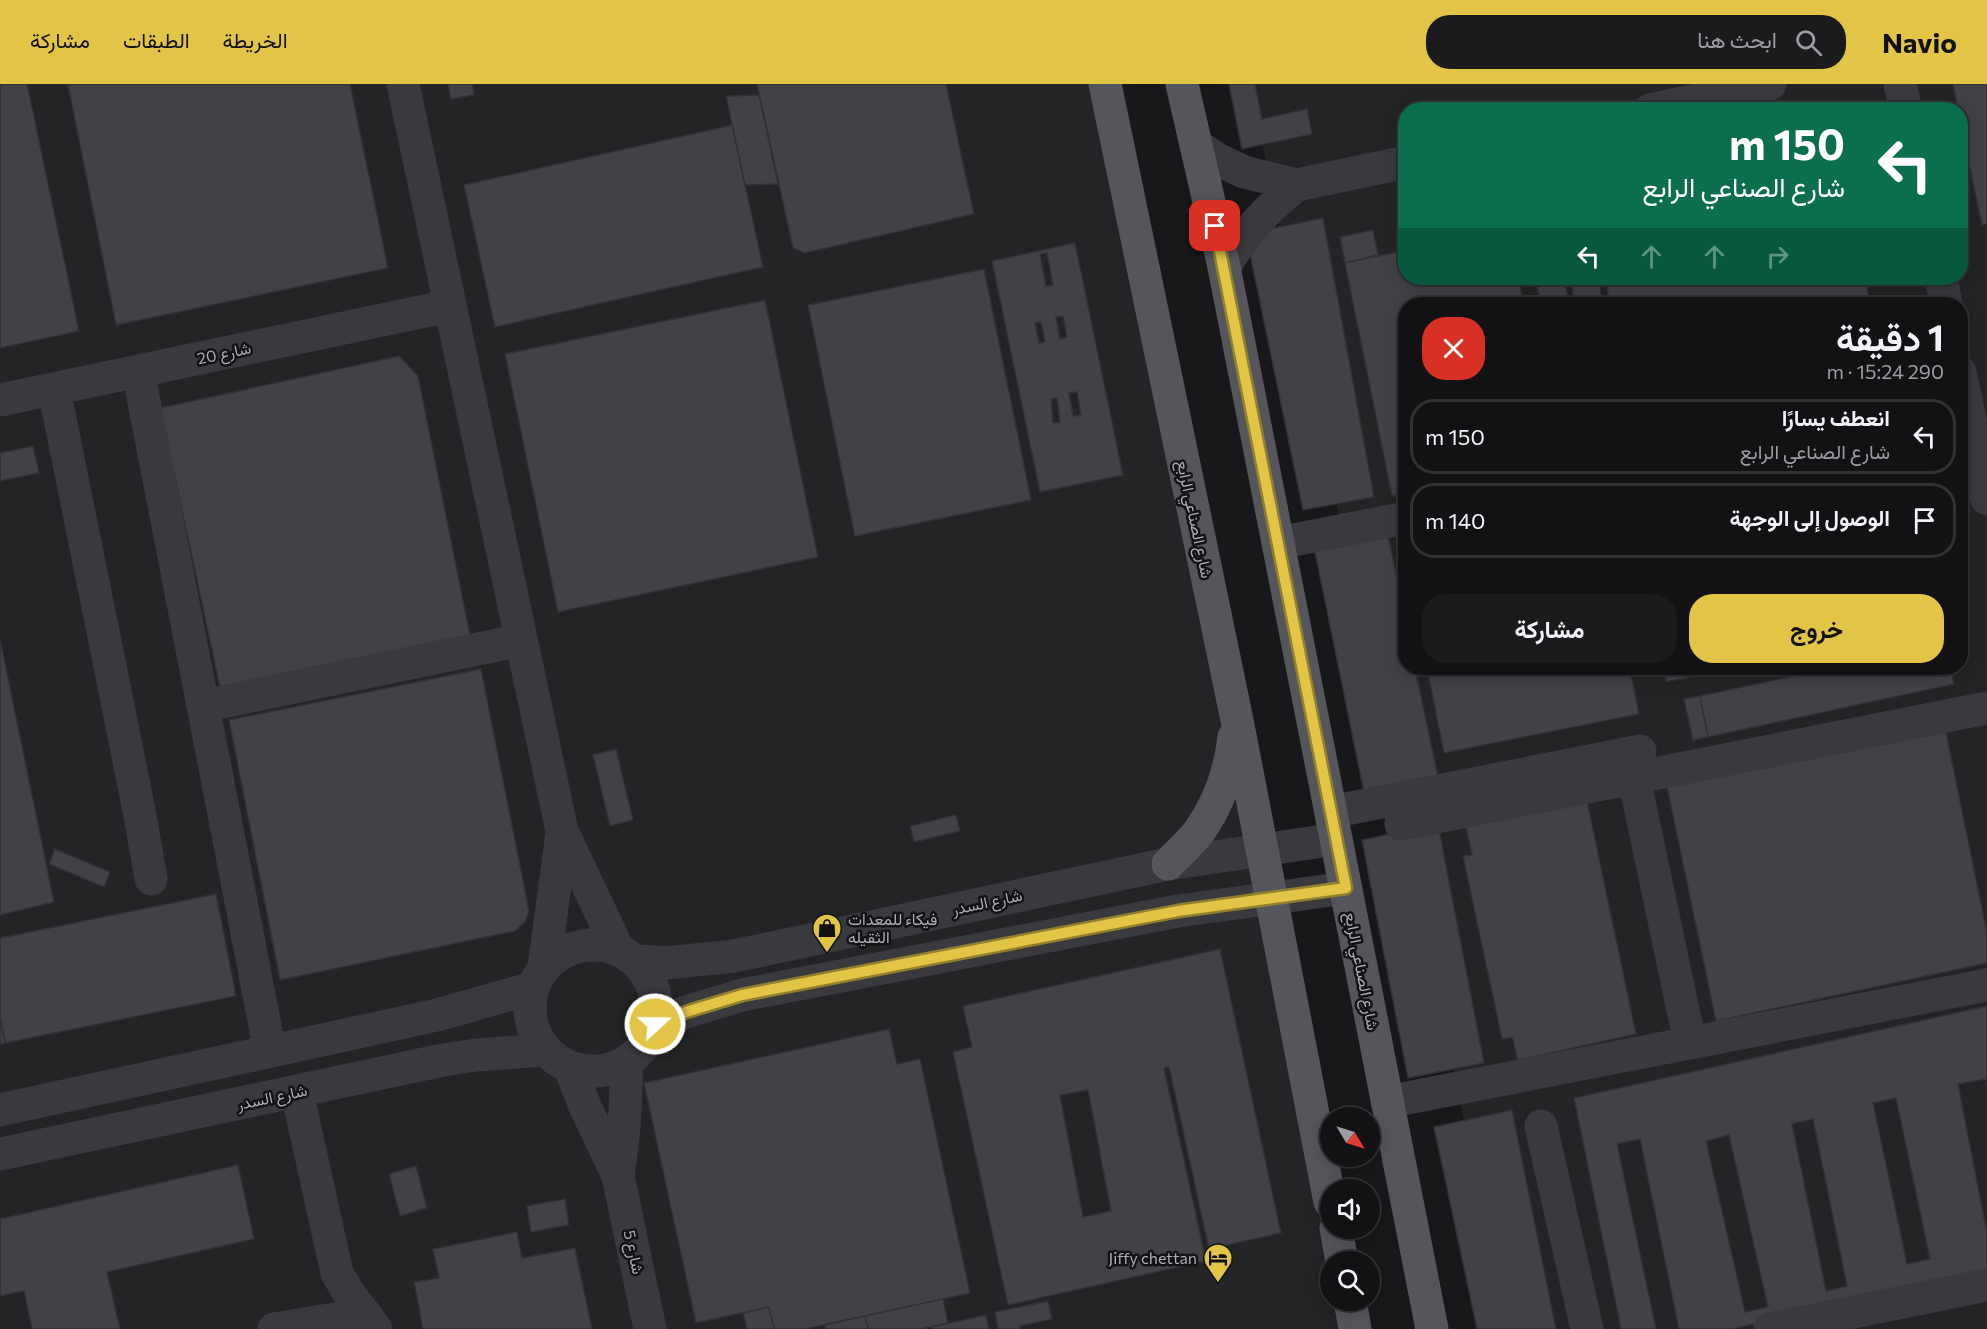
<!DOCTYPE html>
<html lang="ar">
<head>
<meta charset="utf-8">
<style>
  :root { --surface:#121113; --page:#1b1a1c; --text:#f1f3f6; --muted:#9c9da0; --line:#313133; --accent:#e2c546 }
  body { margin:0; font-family:Commissioner,Vazirmatn,sans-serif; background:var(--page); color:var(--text); direction:rtl; height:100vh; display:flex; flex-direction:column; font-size:22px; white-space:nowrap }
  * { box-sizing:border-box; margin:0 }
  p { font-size:20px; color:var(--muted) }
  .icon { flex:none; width:33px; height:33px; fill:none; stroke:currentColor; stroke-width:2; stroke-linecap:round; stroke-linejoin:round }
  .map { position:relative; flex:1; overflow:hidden; direction:ltr }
  .side { position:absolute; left:1398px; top:213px; width:570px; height:378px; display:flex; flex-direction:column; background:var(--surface); border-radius:24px; box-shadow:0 3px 15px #0003,0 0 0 2px var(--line); direction:rtl }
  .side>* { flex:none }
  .hud { position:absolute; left:1398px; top:18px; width:570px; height:183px; border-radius:24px; box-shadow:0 3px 15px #0003,0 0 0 2px var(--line); direction:rtl; background:#0b6e4f; color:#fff; overflow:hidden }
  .needle { width:39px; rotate:128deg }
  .buttons { position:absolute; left:1320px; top:1023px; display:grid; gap:12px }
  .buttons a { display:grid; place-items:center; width:60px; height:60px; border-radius:50%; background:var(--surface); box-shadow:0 3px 15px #0003,0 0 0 2px var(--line); font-size:30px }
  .pin { position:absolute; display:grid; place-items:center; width:51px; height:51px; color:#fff; margin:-26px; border-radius:12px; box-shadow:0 3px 9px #0006 }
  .me { position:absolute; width:66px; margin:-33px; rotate:69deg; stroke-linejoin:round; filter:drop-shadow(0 0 4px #0008) }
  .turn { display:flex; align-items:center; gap:21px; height:126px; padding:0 24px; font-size:27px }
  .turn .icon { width:78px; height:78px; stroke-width:2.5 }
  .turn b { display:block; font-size:42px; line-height:51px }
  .lanes { display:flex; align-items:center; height:57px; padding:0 24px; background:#0003; justify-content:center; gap:30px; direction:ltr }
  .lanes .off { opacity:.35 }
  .round { display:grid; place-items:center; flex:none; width:63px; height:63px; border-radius:24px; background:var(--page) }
  .summary { display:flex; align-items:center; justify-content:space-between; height:102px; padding:0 24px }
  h1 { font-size:36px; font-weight:700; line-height:45px }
  .primary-button { display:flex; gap:12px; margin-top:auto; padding:12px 24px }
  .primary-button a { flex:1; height:69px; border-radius:24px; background:var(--accent); color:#111; font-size:24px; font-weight:700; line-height:69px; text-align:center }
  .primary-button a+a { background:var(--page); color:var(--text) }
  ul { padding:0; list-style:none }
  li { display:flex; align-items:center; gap:18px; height:75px; margin:0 12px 9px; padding:0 12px; border:3px solid var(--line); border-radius:24px }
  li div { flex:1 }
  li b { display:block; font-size:22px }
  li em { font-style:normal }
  header { display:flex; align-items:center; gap:36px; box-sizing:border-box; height:84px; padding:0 30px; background:var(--accent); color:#111 }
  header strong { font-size:28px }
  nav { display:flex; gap:33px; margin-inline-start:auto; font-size:21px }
  .search { width:420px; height:54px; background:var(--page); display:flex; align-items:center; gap:15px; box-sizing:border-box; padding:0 21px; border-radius:24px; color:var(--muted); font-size:22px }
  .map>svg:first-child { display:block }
  .built { fill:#242326; fill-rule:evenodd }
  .building { fill:#424246; stroke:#323135; stroke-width:1.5; fill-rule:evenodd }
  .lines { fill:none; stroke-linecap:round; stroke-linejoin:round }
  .minor { stroke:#39393e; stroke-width:33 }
  .major { stroke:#55555c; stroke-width:33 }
  .route-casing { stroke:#93802e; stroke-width:15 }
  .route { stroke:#e2c546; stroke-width:10 }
  .labels { text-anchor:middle; stroke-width:5; stroke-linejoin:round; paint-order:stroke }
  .street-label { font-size:16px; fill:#abadb8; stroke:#131214 }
  .poi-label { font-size:16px; fill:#abadb8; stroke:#131214; text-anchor:start }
</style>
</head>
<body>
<header>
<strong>Navio</strong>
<div class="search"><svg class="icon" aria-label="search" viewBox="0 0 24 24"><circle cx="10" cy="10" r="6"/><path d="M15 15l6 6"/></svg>ابحث هنا</div>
<nav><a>الخريطة</a><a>الطبقات</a><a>مشاركة</a></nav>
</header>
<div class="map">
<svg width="1987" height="1245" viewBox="0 0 1987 1245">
  <rect width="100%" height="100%" fill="#181719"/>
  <path class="built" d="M0 0H1097L1330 1108V1216L1353 1217 1359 1245H0Z
    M1250 0H1987V1245H1507ZM1406 26H1960V194H1406ZM1406 220H1960V584H1406Z"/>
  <path class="building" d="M5 0H27L79 247 0 264V1Z
    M75 0H350L388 184 116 241 68 1Z
    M448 0H472L474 11 451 15Z
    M757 0H946L974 130 805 169 793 164Z
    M1229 0H1255L1262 35 1307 25 1312 50 1242 65Z
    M1953 0H1987V140L1982 141 1960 38V26H1958Z
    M759 11 778 100 745 101 726 12Z
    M732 41 763 183 495 243 464 101Z
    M1323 134 1374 413 1303 426 1248 160 1255 148Z
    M1373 146 1378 171 1345 179 1340 153Z
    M1075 159 1123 391 1040 408 992 177ZM1047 169 1053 201 1046 202 1040 170ZM1063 232 1067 253 1060 255 1056 233ZM1041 238 1045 258 1039 259 1035 239ZM1077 308 1081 331 1073 332 1069 309ZM1057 314 1060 338 1053 339 1051 315Z
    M1406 166V194H1518L1524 220H1406V409L1392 412 1345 179Z
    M984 185 1031 416 855 452 808 221Z
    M1535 194H1564L1569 220H1541Z
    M1570 194H1598L1603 220H1575Z
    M1605 194H1865L1870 220H1610Z
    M765 216 818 473 558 528 505 270Z
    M399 272 418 292 471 556 222 612 160 324Z
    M33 362 39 389 0 397V369Z
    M1386 442 1406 536V584H1415L1440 702 1366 718 1313 458Z
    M1406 444V473L1400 445Z
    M0 555 54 818 0 831Z
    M1427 584H1630L1639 630 1444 669Z
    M1663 584H1739L1666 598Z
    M1832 584H1951L1954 600 1708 653 1700 612Z
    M481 585 529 827 525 838 515 847 280 896 229 636Z
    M1700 612 1708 653 1693 656 1684 615Z
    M1945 644 1987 849V879L1716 937 1667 703Z
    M616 665 633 736 610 742 593 671Z
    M1586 712 1636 950 1518 976 1512 953 1502 955 1463 772 1472 771 1465 738Z
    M956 731 960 747 914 758 910 742Z
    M1438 740 1484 979 1408 994 1362 756Z
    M55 765 110 788 104 803 49 780Z
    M216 810 236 912 5 959 0 932V854Z
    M1220 865 1281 1149 1209 1165 1169 983 1164 984 1206 1177 1008 1221 953 968 972 963 963 922ZM1088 1006 1111 1127 1083 1133 1060 1011Z
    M1987 922V1001L1986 995 1958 1000 1987 1149V1188L1732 1245H1679L1640 1055 1617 1060 1656 1245H1621L1574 1014ZM1896 1014 1930 1175 1907 1180 1873 1019ZM1813 1035 1847 1202 1826 1207 1792 1040ZM1729 1051 1768 1223 1745 1228 1706 1057Z
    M0 937 5 959 0 960Z
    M889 945 897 980 920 975 970 1209 805 1245H774L769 1223 696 1239 644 999Z
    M1512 1026 1556 1245H1477L1434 1043Z
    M238 1081 254 1155 107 1188 120 1245H32L24 1207 0 1212V1135Z
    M416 1082 427 1124 400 1132 389 1090Z
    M565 1115 569 1141 531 1148 527 1122Z
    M517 1148 522 1174 575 1164 592 1245H423L414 1198 439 1194 433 1165Z
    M943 1215 948 1239 921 1245H868L865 1232Z
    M1048 1217 1052 1235 1020 1242V1245H998L995 1228Z
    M769 1223 774 1245H747L743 1229Z
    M986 1231 989 1245H933L932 1243Z
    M865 1232 868 1245H826L825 1241Z"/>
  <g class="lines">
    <path class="minor" d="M403 0 562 747 618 865
      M1900 0 1906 26
      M1650 26 1770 0
      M1196 61 1219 76 1244 88 1297 101 1406 78
      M1224 183C1245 149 1265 126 1297 101
      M1941 194 1946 220
      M138 287 270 967
      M1960 288 1987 415
      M54 305 139 726 151 795
      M0 316 449 222
      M1278 459 1406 434
      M203 622 521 556
      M1634 694 1690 959
      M1331 728 1640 667
      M1401 740 1987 624
      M530 924a63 63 0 1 1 126 0a63 63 0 1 1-126 0Z
      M638 877 666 879 734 872 1168 780 1336 755
      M544 883 562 749
      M655 940 689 927 742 911 1178 827 1346 804
      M570 984 584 1020 618 1092 650 1245
      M297 1008 337 1189 348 1208 376 1245
      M1387 1018 1987 901
      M0 1026 437 931 533 904
      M1541 1042 1587 1245
      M0 1070 443 976 476 971 545 966
      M618 1092C624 1054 627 1018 626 979
      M274 1245 365 1230
      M1770 1245 1987 1201"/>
    <path class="major" d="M1105 0 1237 636 1330 1118
      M1182 0 1224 183 1432 1245
      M1168 780C1178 770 1189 760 1198 749 1219 720 1230 688 1234 653
      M1336 1144 1342 1178
      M1350 1216 1355 1245"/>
  </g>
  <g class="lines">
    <g class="route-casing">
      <path id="route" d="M655 940 689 927 742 911 1178 827 1346 804 1215 142"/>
    </g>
    <use href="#route" class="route"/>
  </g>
  <defs>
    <g id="shop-pin" transform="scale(1.5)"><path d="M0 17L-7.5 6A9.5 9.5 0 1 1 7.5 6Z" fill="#e2c546" stroke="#131214"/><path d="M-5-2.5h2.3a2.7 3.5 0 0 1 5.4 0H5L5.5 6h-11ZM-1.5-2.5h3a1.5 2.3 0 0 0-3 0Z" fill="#111"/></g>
    <g id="hotel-pin" transform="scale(1.5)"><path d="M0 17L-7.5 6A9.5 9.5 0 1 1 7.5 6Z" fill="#e2c546" stroke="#131214"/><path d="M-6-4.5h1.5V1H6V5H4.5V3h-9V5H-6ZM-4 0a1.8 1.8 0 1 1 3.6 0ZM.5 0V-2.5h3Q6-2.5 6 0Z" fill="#111"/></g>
  </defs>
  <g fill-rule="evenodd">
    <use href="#shop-pin" x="827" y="844"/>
    <use href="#hotel-pin" x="1218" y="1174"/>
  </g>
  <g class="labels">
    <g class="street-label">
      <text transform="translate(224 269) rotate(-12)" y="6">شارع 20</text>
      <text transform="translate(1195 435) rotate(78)" y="6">شارع الصناعي الرابع</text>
      <text transform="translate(987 818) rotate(-12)" y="6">شارع السدر</text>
      <text transform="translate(1362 887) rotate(79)" y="6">شارع الصناعي الرابع</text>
      <text transform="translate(272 1013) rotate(-12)" y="6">شارع السدر</text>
      <text transform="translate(634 1168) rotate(78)" y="6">شارع 5</text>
    </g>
    <g class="poi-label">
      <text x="848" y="841">فيكاء للمعدات<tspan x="848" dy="18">الثقيله</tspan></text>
      <text x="1197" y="1180" text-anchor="end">Jiffy chettan</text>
    </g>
  </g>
</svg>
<div class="buttons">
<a><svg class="needle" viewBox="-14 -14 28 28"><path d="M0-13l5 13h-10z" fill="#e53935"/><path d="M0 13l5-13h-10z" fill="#9c9da0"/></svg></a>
<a><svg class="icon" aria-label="sound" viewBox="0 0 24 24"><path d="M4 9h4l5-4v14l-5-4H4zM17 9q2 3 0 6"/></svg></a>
<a><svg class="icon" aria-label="search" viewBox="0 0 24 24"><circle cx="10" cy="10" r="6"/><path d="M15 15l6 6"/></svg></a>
</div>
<div class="pin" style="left:1215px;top:142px;background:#d93025"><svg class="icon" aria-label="arrive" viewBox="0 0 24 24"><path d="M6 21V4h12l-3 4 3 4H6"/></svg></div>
<svg class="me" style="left:655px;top:940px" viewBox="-20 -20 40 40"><circle r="17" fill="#e2c546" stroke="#fff" stroke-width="3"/><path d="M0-11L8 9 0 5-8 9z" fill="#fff"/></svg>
<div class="hud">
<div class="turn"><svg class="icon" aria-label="left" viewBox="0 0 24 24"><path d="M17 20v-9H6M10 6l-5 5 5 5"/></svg><div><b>150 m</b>شارع الصناعي الرابع</div></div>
<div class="lanes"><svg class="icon" aria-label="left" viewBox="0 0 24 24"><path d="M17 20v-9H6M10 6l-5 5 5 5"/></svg><svg class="icon off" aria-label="ahead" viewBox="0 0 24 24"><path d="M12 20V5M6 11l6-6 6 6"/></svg><svg class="icon off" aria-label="ahead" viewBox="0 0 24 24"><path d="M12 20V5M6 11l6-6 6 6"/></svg><svg class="icon off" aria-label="right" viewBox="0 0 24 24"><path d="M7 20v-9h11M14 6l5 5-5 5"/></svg></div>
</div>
<section class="side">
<div class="summary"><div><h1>1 دقيقة</h1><p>290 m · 15:24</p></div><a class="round" style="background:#d93025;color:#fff"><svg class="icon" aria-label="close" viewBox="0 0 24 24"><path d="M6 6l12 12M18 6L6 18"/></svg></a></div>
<ul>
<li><svg class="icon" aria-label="left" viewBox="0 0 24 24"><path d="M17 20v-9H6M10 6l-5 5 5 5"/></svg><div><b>انعطف يسارًا</b><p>شارع الصناعي الرابع</p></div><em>150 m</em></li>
<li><svg class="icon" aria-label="arrive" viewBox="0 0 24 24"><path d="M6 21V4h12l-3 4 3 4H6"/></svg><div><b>الوصول إلى الوجهة</b></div><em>140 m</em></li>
</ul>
<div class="primary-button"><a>خروج</a><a>مشاركة</a></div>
</section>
</div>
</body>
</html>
